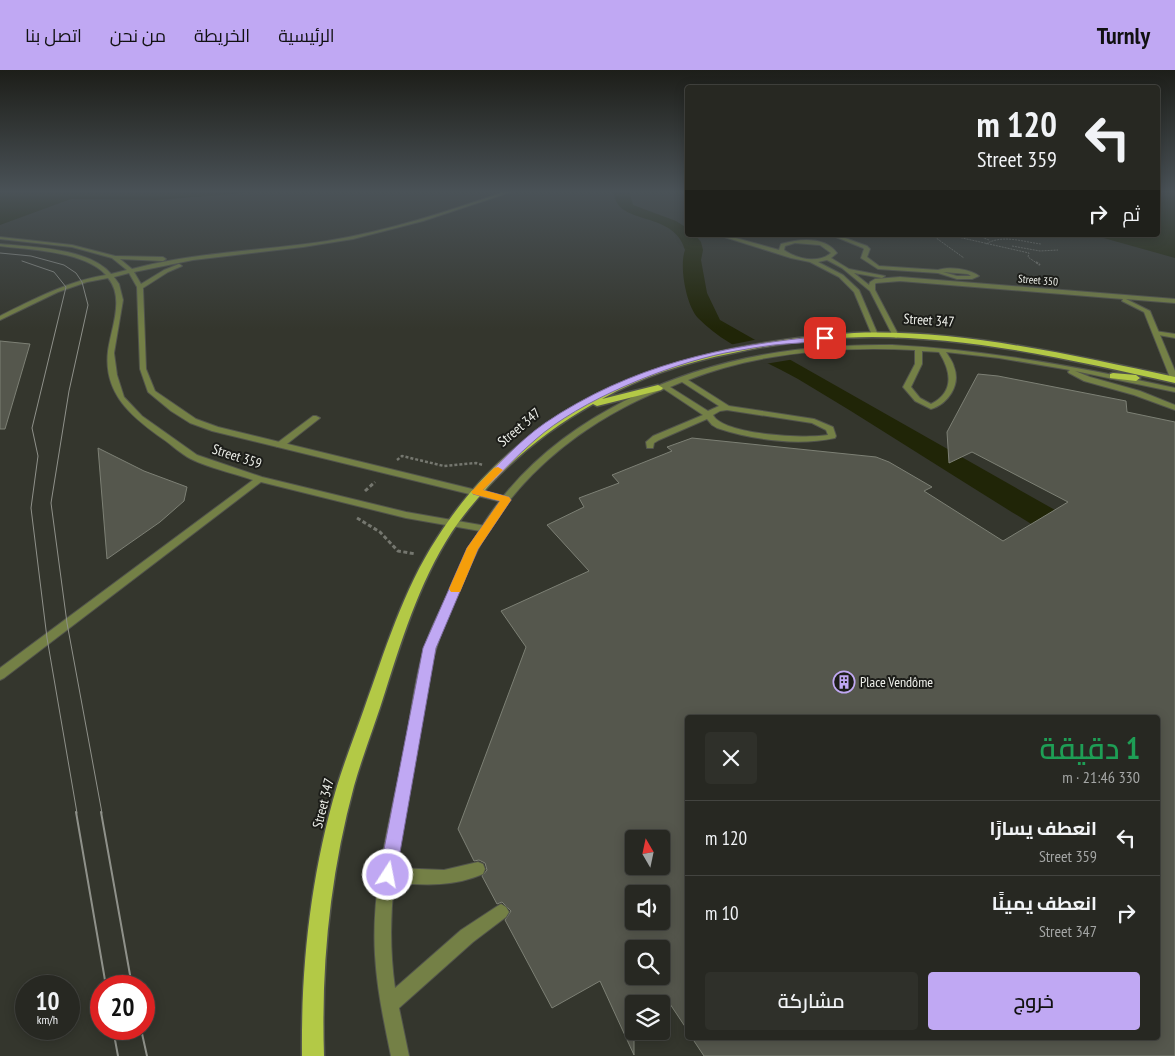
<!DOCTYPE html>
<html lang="ar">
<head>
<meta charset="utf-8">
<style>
  :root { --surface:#272822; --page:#2f302a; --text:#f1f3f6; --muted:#a4a6a5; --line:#434440; --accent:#c0a8f3 }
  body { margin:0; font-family:"PT Sans Narrow",Cairo,sans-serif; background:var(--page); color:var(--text); direction:rtl; height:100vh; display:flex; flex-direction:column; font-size:19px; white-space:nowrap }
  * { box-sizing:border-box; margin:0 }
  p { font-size:16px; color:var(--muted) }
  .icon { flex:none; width:28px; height:28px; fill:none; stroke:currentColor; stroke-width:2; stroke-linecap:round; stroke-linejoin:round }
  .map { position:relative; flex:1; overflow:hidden; direction:ltr }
  .panel { position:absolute; left:685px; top:645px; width:475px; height:325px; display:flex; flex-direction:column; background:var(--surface); border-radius:5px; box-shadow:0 2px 12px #0003,0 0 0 1px var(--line); direction:rtl }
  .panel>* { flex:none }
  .banner { position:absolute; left:685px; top:15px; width:475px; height:152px; border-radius:5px; box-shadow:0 2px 12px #0003,0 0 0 1px var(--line); direction:rtl; background:#272822; color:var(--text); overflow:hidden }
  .needle { width:32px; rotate:351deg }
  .tools { position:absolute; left:625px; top:760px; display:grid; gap:10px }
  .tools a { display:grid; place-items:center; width:45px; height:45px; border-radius:5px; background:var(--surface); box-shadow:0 2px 12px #0003,0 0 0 1px var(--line); font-size:25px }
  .speed { position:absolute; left:15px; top:905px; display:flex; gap:10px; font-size:25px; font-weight:700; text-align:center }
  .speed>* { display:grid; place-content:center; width:65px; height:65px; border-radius:50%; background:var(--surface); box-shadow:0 2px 12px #0003,0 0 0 1px var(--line); line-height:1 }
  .speed small { font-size:12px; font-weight:400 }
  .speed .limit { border:8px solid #d22; background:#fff; color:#111 }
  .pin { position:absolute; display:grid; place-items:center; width:42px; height:42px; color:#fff; margin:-21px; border-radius:10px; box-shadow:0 2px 8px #0006 }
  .me { position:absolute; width:55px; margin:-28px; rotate:11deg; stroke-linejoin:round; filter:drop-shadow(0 0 4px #0008) }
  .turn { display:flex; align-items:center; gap:18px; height:105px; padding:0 20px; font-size:22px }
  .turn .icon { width:65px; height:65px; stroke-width:2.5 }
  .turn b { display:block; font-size:35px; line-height:42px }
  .then { display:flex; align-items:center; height:48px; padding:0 20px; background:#0003; gap:10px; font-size:19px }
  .round { display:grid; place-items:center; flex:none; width:52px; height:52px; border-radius:5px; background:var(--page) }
  .head { display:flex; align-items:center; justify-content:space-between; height:85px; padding:0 20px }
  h1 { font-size:30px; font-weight:600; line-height:38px; color:#1e9e55 }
  .action { display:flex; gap:10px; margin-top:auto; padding:10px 20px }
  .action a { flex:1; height:58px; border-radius:5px; background:var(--accent); color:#111; font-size:20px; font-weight:600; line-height:58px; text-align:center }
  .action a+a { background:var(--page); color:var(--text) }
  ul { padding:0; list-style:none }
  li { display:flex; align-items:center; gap:15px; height:75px; padding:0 20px; border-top:1px solid var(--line) }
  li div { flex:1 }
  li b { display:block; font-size:19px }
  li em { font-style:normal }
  header { display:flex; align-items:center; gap:30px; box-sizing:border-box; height:70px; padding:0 25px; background:var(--accent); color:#111 }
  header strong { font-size:24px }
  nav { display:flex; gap:28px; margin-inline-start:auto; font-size:18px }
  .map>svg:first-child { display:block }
  .water { fill:#202507 }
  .pier { fill:#34362d }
  .building { fill:#55574d; stroke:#7d8075; fill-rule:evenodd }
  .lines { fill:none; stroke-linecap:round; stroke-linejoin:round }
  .service-casing { stroke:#52544c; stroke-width:2 }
  .minor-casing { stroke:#52544c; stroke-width:2 }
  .primary-casing { stroke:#52544c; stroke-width:3 }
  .path-far3 { stroke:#75776f; stroke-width:1; stroke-dasharray:2 1; stroke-linecap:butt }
  .path-far2 { stroke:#75776f; stroke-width:2; stroke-dasharray:2.5 1; stroke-linecap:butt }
  .path-far1 { stroke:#75776f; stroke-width:2.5; stroke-dasharray:3 2; stroke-linecap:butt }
  .path { stroke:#75776f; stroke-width:3; stroke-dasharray:4 2.5; stroke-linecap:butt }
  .service { fill:#748046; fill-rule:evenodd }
  .minor { fill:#748046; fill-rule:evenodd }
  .primary { fill:#b3c946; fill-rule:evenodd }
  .tram-far1 { stroke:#8f918a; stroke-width:1 }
  .tram { stroke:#8f918a; stroke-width:2 }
  .route { fill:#c0a8f3; stroke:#7d6d9e }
  .slow { fill:#f59e0b }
  .labels { text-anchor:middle; stroke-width:4; stroke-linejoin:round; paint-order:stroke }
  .far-street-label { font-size:11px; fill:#f0f2ec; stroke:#1c1d19 }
  .street-label { font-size:14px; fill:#f0f2ec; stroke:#1c1d19 }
  .poi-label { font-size:14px; fill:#f0f2ec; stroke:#1c1d19; text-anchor:start }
</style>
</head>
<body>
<header>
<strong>Turnly</strong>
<nav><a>الرئيسية</a><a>الخريطة</a><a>من نحن</a><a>اتصل بنا</a></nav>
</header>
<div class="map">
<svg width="1175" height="986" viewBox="0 0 1175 986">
  <rect width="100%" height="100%" fill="#34362d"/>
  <path class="water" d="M0 121H270L157 130 71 129 0 155Z
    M614 121H629L633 135 676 151 687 158 688 165H695L701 172 703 180 701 190 707 223 720 250 1055 440 1033 455C954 407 877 356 798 309 764 290 725 276 698 248 686 235 679 196 685 180 674 139 614 157 614 121Z
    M1158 121H1175V188L1093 165H1158Z"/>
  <path class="pier" d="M759 269 795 289 765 294 729 275Z"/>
  <path class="building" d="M0 271 30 274 5 359H0Z
    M978 304 998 306 1126 331 1127 342 1175 352V986H704L692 968H1158V648H688V961L670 934H634V985L600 911 552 938 505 850 511 841 502 832 497 834 482 806 487 800 485 793 479 790 474 791 458 759 526 577 501 541 589 501 547 455 584 437 579 428 619 413 612 405 672 381 667 377 692 368 876 387 889 392 932 417 924 421 1003 471 1068 432 972 382 949 393 947 362ZM634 769H661V796H634ZM634 824H661V851H634ZM634 879H661V906H634Z
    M98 378 144 401 187 417 184 431 160 452 107 489Z"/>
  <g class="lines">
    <g class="service-casing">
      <path id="service" d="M831 165H837L867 176 870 179 867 187 879 196 938 200C949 196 970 199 979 206L972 209H957L938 203 878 199 861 188 864 179 863 178ZM943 202 968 204 971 206H957Z
        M1155 261 1175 264V268L1153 264V262Z
        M892 275C988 280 1081 297 1175 318V322L1075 301 1090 307 1140 321 1175 335V340L1134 325 1084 311 1069 303 1068 302 1070 300 999 288 946 282C949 287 953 292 954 297 961 315 948 334 931 339L915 331 903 317 915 294V280C840 276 759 282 688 310L729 336 814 349 833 357 836 366 835 368C798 376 753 370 717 358L712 355 707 349 659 370 654 373 653 378H647L646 372 653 366 703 345 664 319C593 347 526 397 487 463 476 481 468 501 459 521 447 548 436 573 430 603L395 798 444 800 478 792 483 794 485 799 483 804C453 817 425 815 394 813 390 848 390 883 395 918L461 860 496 837 501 834 506 837 509 842 506 847 473 872 399 938 409 986H391C384 952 377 920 375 885 371 817 390 750 404 683 411 647 414 609 426 573 432 555 441 539 449 522 463 490 477 460 498 433 566 343 686 293 795 280 827 276 859 275 892 275ZM922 281 939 282C951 301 955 322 931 334L920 328 911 317 922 294ZM682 312 719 336 708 341 670 317ZM727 340 812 353 826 360 828 365C807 369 723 365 713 345L720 341Z
        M313 346H316L320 348 283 377H277V373Z"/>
    </g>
    <g class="minor-casing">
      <path id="minor" d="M507 121H514L423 151 353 169 303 177 193 190 134 202 141 214 164 200 179 194 182 196 168 202 143 218 146 299 155 321 196 349 218 357 509 428 511 430 506 433 212 361 190 353 171 341 148 322 140 299 137 217 129 203 114 207 119 214 123 230 114 283 117 305 124 327 142 346 197 385 262 407 406 442 486 456 491 459 489 461 486 462 406 448 261 412 4 608 0 610V598L253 410C233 403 209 398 191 389 181 384 172 375 163 369 132 347 103 324 108 281 111 258 125 228 108 208L87 212 58 222 0 250V246C34 229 68 211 106 205 84 181 31 180 0 176V174C31 177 90 178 111 204L127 200 112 188 72 177 0 169V167L72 175 115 186 163 187 166 189 163 191 120 189 132 199C195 182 263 181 327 171 389 161 449 141 507 121Z
        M718 165H725L779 180 781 174C799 169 824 166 837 183L831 188 849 199 885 206 882 208 854 203 869 215 870 212 875 209 900 207 1175 229V233L1126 229 1150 241 1175 301V312L1171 310 1144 242 1122 231 1123 229 900 211 876 213 875 214V220L899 266 896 268 893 266 870 221 842 198 827 190 818 192 843 205 859 220 878 265 875 267 872 265 854 222 839 207 810 192 791 188ZM795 173 820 175 831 183C818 194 797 189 784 180L785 176Z"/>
    </g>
    <g class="primary-casing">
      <path id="primary" d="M854 263C960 259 1072 285 1175 307V313C1076 291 974 267 872 267 826 267 778 273 733 283 688 292 642 306 602 329L658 315 663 318 661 320 597 336 593 334C540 364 494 404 458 453 423 502 404 563 386 619 376 652 363 684 354 716 330 805 321 895 324 986H302C301 894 311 804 337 716 345 690 355 665 364 639 385 581 403 520 437 468 529 322 691 273 854 263Z
        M1113 303 1136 305 1140 308 1136 311 1110 308V304Z"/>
    </g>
    <path class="path-far3" d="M932 165 964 188
      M949 165 1029 183 1028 187 1038 194
      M976 165 989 170
      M999 165 1007 168
      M986 174C1002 164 1024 172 1041 174
      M1012 176 1040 181 1058 180"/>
    <path class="path-far2" d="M1036 192 1040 195"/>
    <path class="path-far1" d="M397 390 402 386 444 396 476 393 483 395"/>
    <path class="path" d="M365 421 375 412
      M357 448 380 462 398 481 416 484"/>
    <use href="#service" class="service"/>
    <use href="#minor" class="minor"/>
    <use href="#primary" class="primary"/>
    <path class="tram-far1" d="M0 183 31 186 64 195 76 203 82 212 88 235 69 321 51 433 67 553 102 743
      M22 191 54 202 66 217 32 358 38 386 31 438 47 568 77 743"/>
    <path class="tram" d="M76 742 106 916
      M101 742 132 916
      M113 959 118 986
      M141 959 147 986"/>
  </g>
  <linearGradient id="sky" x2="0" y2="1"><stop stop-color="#1d1e19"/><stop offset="0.47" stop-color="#4a5257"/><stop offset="1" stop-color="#4a5257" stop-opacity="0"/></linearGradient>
  <rect width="1175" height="259" fill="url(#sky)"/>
  <path class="route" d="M825 266H827V270C810 273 792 273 774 275 758 277 741 280 725 283 667 295 580 330 535 370 517 385 501 404 483 420L509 427 511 430 478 479 436 578 396 805 394 811 388 813 382 811 379 805 423 578 467 478 500 431 473 424V420C496 397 519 371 545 353 631 295 723 275 825 266Z"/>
  <path class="slow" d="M498 397 503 400 483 420 509 427 511 430 478 479 460 522H451L449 519 467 478 500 431 473 424 471 422 494 398Z"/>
  <defs>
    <g id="building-ring" transform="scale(1.125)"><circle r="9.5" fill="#1c1d19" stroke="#c0a8f3" stroke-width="1.5"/><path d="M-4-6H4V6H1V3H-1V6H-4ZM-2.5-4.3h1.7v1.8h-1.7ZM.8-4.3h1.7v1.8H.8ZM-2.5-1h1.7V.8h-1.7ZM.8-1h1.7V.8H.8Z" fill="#c0a8f3"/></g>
  </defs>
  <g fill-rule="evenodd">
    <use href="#building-ring" x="844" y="612"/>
  </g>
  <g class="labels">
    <g class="far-street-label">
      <text transform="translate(1038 210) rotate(5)" y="4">Street 350</text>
    </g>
    <g class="street-label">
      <text transform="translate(929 250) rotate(4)" y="5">Street 347</text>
      <text transform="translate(519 357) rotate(-40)" y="5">Street 347</text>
      <text transform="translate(237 386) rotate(18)" y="5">Street 359</text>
      <text transform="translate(323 733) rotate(-76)" y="5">Street 347</text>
    </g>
    <g class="poi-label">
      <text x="860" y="617">Place Vendôme</text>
    </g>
  </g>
</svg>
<div class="tools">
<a><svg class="needle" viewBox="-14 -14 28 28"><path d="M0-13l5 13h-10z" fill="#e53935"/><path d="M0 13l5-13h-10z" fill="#a4a6a5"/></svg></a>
<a><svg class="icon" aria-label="sound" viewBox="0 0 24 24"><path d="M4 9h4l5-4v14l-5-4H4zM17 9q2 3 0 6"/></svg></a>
<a><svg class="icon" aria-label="search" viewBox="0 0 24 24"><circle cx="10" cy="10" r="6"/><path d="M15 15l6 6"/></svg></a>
<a><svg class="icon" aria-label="layers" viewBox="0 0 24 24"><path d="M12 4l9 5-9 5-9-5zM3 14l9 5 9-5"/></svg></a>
</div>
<div class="speed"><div>10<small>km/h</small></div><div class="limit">20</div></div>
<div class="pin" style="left:825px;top:268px;background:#d93025"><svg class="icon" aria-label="arrive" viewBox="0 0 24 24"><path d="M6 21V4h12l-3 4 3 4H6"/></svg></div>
<svg class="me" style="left:388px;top:805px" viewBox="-20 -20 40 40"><circle r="17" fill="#c0a8f3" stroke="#fff" stroke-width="3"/><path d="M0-11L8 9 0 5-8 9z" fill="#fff"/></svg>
<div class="banner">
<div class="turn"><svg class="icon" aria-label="left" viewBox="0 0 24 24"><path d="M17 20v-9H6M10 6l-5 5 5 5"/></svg><div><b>120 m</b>Street 359</div></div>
<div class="then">ثم<svg class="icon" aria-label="right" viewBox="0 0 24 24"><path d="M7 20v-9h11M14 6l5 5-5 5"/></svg></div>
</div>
<section class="panel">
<div class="head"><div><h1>1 دقيقة</h1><p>330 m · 21:46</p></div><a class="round"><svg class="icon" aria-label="close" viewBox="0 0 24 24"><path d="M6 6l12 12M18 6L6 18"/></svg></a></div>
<ul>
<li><svg class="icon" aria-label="left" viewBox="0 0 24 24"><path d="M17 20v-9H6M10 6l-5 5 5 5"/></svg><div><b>انعطف يسارًا</b><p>Street 359</p></div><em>120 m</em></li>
<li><svg class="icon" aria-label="right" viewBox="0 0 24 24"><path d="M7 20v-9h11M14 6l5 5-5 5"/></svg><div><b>انعطف يمينًا</b><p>Street 347</p></div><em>10 m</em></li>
</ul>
<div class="action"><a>خروج</a><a>مشاركة</a></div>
</section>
</div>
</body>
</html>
